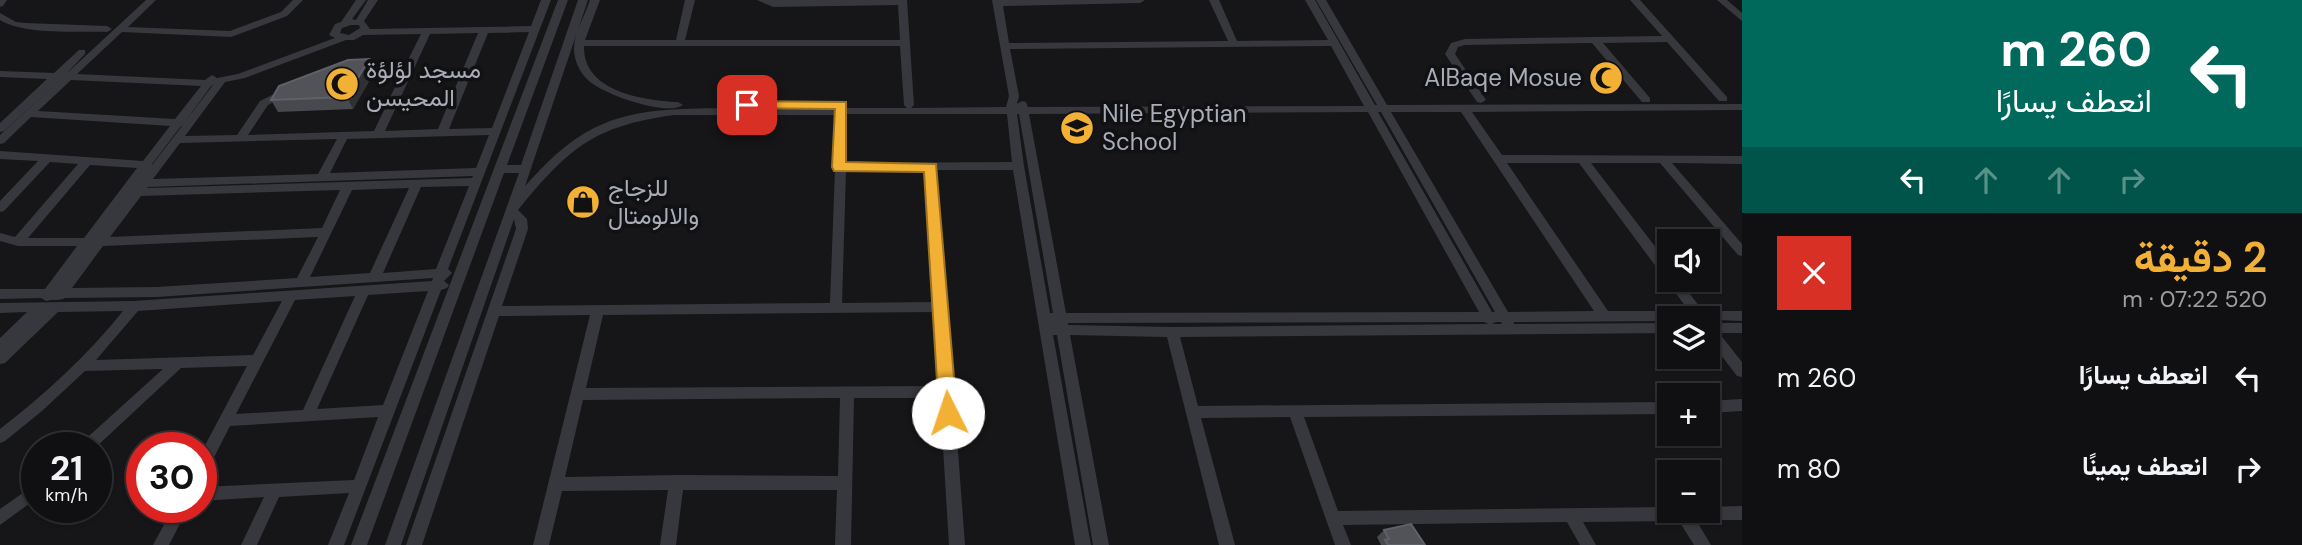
<!DOCTYPE html>
<html lang="ar">
<head>
<meta charset="utf-8">
<style>
  :root { --surface:#101012; --page:#19191b; --text:#f1f3f6; --muted:#9c9d9f; --line:#303032; --accent:#f2b134 }
  body { margin:0; font-family:"DM Sans",Vazirmatn,sans-serif; background:var(--page); color:var(--text); direction:rtl; height:100vh; display:flex; flex-direction:column; font-size:26px; white-space:nowrap }
  * { box-sizing:border-box; margin:0 }
  p { font-size:23px; color:var(--muted) }
  .icon { flex:none; width:38px; height:38px; fill:none; stroke:currentColor; stroke-width:2; stroke-linecap:round; stroke-linejoin:round }
  .map { position:relative; flex:1; overflow:hidden; direction:ltr }
  .side { display:flex; flex-direction:column; background:var(--surface); width:560px }
  .side>* { flex:none }
  .banner { background:#00695c; color:#fff; overflow:hidden }
  .controls { position:absolute; left:1657px; top:229px; display:grid; gap:14px }
  .controls a { display:grid; place-items:center; width:63px; height:63px; border-radius:0px; background:var(--surface); box-shadow:0 2px 5px #0004,0 0 0 2px var(--line); font-size:35px }
  .speed { position:absolute; left:21px; top:432px; display:flex; gap:14px; font-size:35px; font-weight:700; text-align:center }
  .speed>* { display:grid; place-content:center; width:91px; height:91px; border-radius:50%; background:var(--surface); box-shadow:0 2px 5px #0004,0 0 0 2px var(--line); line-height:1 }
  .speed small { font-size:18px; font-weight:400 }
  .speed .limit { border:10px solid #d22; background:#fff; color:#111 }
  .pin { position:absolute; display:grid; place-items:center; width:60px; height:60px; color:#fff; margin:-30px; border-radius:14px; box-shadow:0 4px 10px #0006 }
  .me { position:absolute; width:77px; margin:-38px; rotate:356deg; stroke-linejoin:round; filter:drop-shadow(0 0 5px #0008) }
  .turn { display:flex; align-items:center; gap:24px; height:147px; padding:0 35px; font-size:32px }
  .turn .icon { width:91px; height:91px; stroke-width:2.5 }
  .turn b { display:block; font-size:49px; line-height:60px }
  .lanes { display:flex; align-items:center; height:66px; padding:0 35px; background:#0003; justify-content:center; gap:35px; direction:ltr }
  .lanes .off { opacity:.35 }
  .round { display:grid; place-items:center; flex:none; width:74px; height:74px; border-radius:0px; background:var(--page) }
  .overview { display:flex; align-items:center; justify-content:space-between; height:119px; padding:0 35px }
  h1 { font-size:42px; font-weight:700; line-height:52px; color:var(--accent) }
  ul { padding:0; list-style:none }
  li { display:flex; align-items:center; gap:21px; height:91px; padding:0 35px }
  li div { flex:1 }
  li b { display:block; font-size:26px }
  li em { font-style:normal }
  main { display:flex; flex:1; min-height:0 }
  .map>svg:first-child { display:block }
  .lines { fill:none; stroke-linecap:round; stroke-linejoin:round }
  .minor { fill:#37383d; fill-rule:evenodd }
  .wall { fill:#47494d }
  .shaded-wall { fill:#2f3033 }
  .building { fill:#525359; stroke:#5f6168; stroke-width:2 }
  .route { fill:#f2b134; stroke:#9d7322; stroke-width:2 }
  .labels { text-anchor:middle; stroke-width:7; stroke-linejoin:round; paint-order:stroke }
  .poi-label { font-size:24px; fill:#a8adb8; stroke:#111113; text-anchor:start }
</style>
</head>
<body>
<main>
<section class="side">
<div class="banner">
<div class="turn"><svg class="icon" aria-label="left" viewBox="0 0 24 24"><path d="M17 20v-9H6M10 6l-5 5 5 5"/></svg><div><b>260 m</b>انعطف يسارًا</div></div>
<div class="lanes"><svg class="icon" aria-label="left" viewBox="0 0 24 24"><path d="M17 20v-9H6M10 6l-5 5 5 5"/></svg><svg class="icon off" aria-label="ahead" viewBox="0 0 24 24"><path d="M12 20V5M6 11l6-6 6 6"/></svg><svg class="icon off" aria-label="ahead" viewBox="0 0 24 24"><path d="M12 20V5M6 11l6-6 6 6"/></svg><svg class="icon off" aria-label="right" viewBox="0 0 24 24"><path d="M7 20v-9h11M14 6l5 5-5 5"/></svg></div>
</div>
<div class="overview"><div><h1>2 دقيقة</h1><p>520 m · 07:22</p></div><a class="round" style="background:#d93025;color:#fff"><svg class="icon" aria-label="close" viewBox="0 0 24 24"><path d="M6 6l12 12M18 6L6 18"/></svg></a></div>
<ul>
<li><svg class="icon" aria-label="left" viewBox="0 0 24 24"><path d="M17 20v-9H6M10 6l-5 5 5 5"/></svg><div><b>انعطف يسارًا</b></div><em>260 m</em></li>
<li><svg class="icon" aria-label="right" viewBox="0 0 24 24"><path d="M7 20v-9h11M14 6l5 5-5 5"/></svg><div><b>انعطف يمينًا</b></div><em>80 m</em></li>
</ul>
</section>
<div class="map">
<svg width="1742" height="545" viewBox="0 0 1742 545">
  <rect width="100%" height="100%" fill="#161618"/>
  <g class="lines">
    <path class="minor" d="M0 0H7L3 6 0 7Z
      M146 0H156L128 27 230 31 281 12 293 0H303L287 16 231 37 122 32 77 74 205 80 212 75 217 78 238 74 335 38 329 35 335 24 341 22 356 0H366L352 19 356 20 368 0H378L364 21 370 29 531 26 541 0H551L448 269 452 273 444 281 449 285 447 288 441 290 344 545H328L349 493 279 497 257 545H241L264 497 201 501V487L354 480 378 417 230 426 206 473 201 474V453L247 366 181 368 95 448H78L80 444 163 369 85 371 42 411 5 441 0 443V429C45 394 87 356 123 311L58 312 5 363 0 364V338L27 312 0 313V303L134 301 432 281 433 278 157 297 65 298C59 301 53 299 46 301L41 298 0 299V289H45L77 246H18L0 241V233L15 237 78 164 50 162 4 211 0 212V201L38 161 0 159V151L143 161 170 126 31 117 4 143 0 144V135L60 80 4 131 0 132V123L47 79 0 77V71L54 73 79 50H85V54L66 74ZM351 25H359L360 28 349 35 340 33 342 28ZM529 32 492 128 449 129 488 33ZM478 33 438 129 385 131 430 34ZM421 34 407 62 356 63 351 66 356 69 404 68 374 131 248 135 268 105 290 93 291 91 286 88 260 101 237 135 185 136 225 82 245 78 346 40H354L363 35ZM71 80 201 86 175 119 38 111ZM213 85 185 122 211 86ZM181 126H182L152 165V164ZM489 135 476 168 330 173 347 139ZM337 139 318 174 153 179 180 143ZM90 165 137 168 84 238H28ZM473 176 472 178 147 188 148 187ZM469 186 436 269 383 273 421 187ZM409 188 370 273 310 277 352 190ZM340 190 322 228 110 237 141 196ZM318 237 297 278 157 287 72 288 103 246ZM428 291 383 405 317 409 368 295ZM355 296 303 410 236 414 295 300ZM282 301 253 355 96 360 138 311Z
      M558 0H568L507 165H521L578 0H588L525 186C545 164 566 142 594 128 638 106 688 109 735 108 769 108 803 108 837 108L838 103H846L847 108H907L904 105 900 46H584C583 92 643 100 678 102L683 105C667 117 602 94 588 80 580 73 575 62 574 51 573 34 585 16 590 0H600L585 40H676L685 0H695L685 40H900L898 5 773 7 757 0H907L914 105 911 108 1006 107 1009 96 992 0H1145L1140 3 1003 6 1009 43 1228 41 1209 0H1219L1237 41 1328 40 1305 0H1315L1375 105H1377L1316 0H1326L1387 105 1742 104V110L1472 112 1502 155 1742 156V164L1672 163 1742 244V256L1738 255 1660 163H1591L1670 266V280H1679L1703 311H1742V321L1670 318V321L1514 322V324L1670 323V333L1180 337 1198 406 1670 402V414L1304 417 1338 511 1670 507V511H1708V507L1742 506V520H1696L1711 545H1694L1679 521 1583 522 1596 545H1580L1567 522 1343 525 1351 545H1335L1290 417 1201 418 1235 545H1219L1167 337 1070 335 1109 545H1093L1057 335H1053L1091 545H1075L1013 170H937L965 545H949L940 398H854L851 545H835L837 490H683L676 545H660L668 490 562 491 549 545H533L590 315 499 316 422 545H406L516 229 514 219 401 545H385L519 173H504L367 545H351ZM1331 46 1364 106 1028 107 1026 102 1022 101 1017 104 1019 96 1010 49ZM1368 112 1479 312 1066 313 1029 114ZM1378 112H1381L1495 312H1492ZM1391 112H1461L1594 311 1508 312ZM847 114H1007L1012 162 846 163ZM1017 114H1019L1053 313H1050L1024 166ZM674 115H837L830 303 502 306 528 229 527 219 518 210C568 149 593 126 674 115ZM1507 163H1579L1689 311H1608ZM926 170 934 302 842 303 846 171ZM935 312 939 386 586 388 603 315ZM1484 322 1488 324 1172 327 1068 325V323ZM1496 322H1501L1502 324H1492ZM840 398 838 476 677 475 565 477 583 400Z
      M1630 0H1640L1727 97V101H1719L1667 42 1603 43 1650 98V102H1642L1592 43 1465 45 1458 47 1455 54 1486 100 1481 103 1477 102 1445 54 1451 43 1465 39 1662 36Z
      M1717 0H1727L1742 13V21Z
      M0 13 16 22 25 23 107 26 112 29 107 32C78 31 24 35 0 20Z
      M1708 323H1742V333H1719L1742 362V377L1737 376 1708 338Z
      M1742 399V411L1708 413V401Z
      M37 483V498L0 525V509Z
      M173 508H188L169 545H153Z"/>
  </g>
  <path class="wall" d="M375 71 353 109 278 112 271 100Z
    M1384 530 1425 545H1381L1377 537Z"/>
  <path class="shaded-wall" d="M369 59 375 71 353 109 347 97Z"/>
  <path class="building" d="M369 59 347 97 271 100 279 86 348 60Z
    M1411 524 1425 545H1388L1385 540 1389 539 1384 530Z"/>
  <path class="route" d="M747 101 846 102V162L936 164 957 413 955 418 948 420 942 418 939 413 924 172 834 171 832 167 835 109 742 108 740 105Z"/>
  <defs>
    <g id="mosque-disc" transform="scale(1.75)"><circle r="9.5" fill="#f2b134" stroke="#111113"/><path d="M3.5-4.9A6 6 0 1 0 3.5 4.9A5 5 0 1 1 3.5-4.9Z" fill="#111"/></g>
    <g id="school-disc" transform="scale(1.75)"><circle r="9.5" fill="#f2b134" stroke="#111113"/><path d="M0-5L7-2L0 1L-7-2ZM-4 1L0 2.5L4 1V4Q0 6-4 4Z" fill="#111"/></g>
    <g id="shop-disc" transform="scale(1.75)"><circle r="9.5" fill="#f2b134" stroke="#111113"/><path d="M-5-2.5h2.3a2.7 3.5 0 0 1 5.4 0H5L5.5 6h-11ZM-1.5-2.5h3a1.5 2.3 0 0 0-3 0Z" fill="#111"/></g>
  </defs>
  <g fill-rule="evenodd">
    <use href="#mosque-disc" x="1606" y="78"/>
    <use href="#mosque-disc" x="342" y="84"/>
    <use href="#school-disc" x="1077" y="128"/>
    <use href="#shop-disc" x="583" y="202"/>
  </g>
  <g class="labels">
    <g class="poi-label">
      <text x="366" y="78">مسجد لؤلؤة<tspan x="366" dy="28">المحيسن</tspan></text>
      <text x="1582" y="86" text-anchor="end">AlBaqe Mosue</text>
      <text x="1102" y="122">Nile Egyptian<tspan x="1102" dy="28">School</tspan></text>
      <text x="608" y="196">للزجاج<tspan x="608" dy="28">والالومتال</tspan></text>
    </g>
  </g>
</svg>
<div class="controls">
<a><svg class="icon" aria-label="sound" viewBox="0 0 24 24"><path d="M4 9h4l5-4v14l-5-4H4zM17 9q2 3 0 6"/></svg></a>
<a><svg class="icon" aria-label="layers" viewBox="0 0 24 24"><path d="M12 4l9 5-9 5-9-5zM3 14l9 5 9-5"/></svg></a>
<a>+</a>
<a>−</a>
</div>
<div class="speed"><div>21<small>km/h</small></div><div class="limit">30</div></div>
<div class="pin" style="left:747px;top:105px;background:#d93025"><svg class="icon" aria-label="arrive" viewBox="0 0 24 24"><path d="M6 21V4h12l-3 4 3 4H6"/></svg></div>
<svg class="me" style="left:948px;top:413px" viewBox="-20 -20 40 40"><circle r="19" fill="#fff"/><path d="M0-13L10 11 0 6-10 11z" fill="#f2b134"/></svg>
</div>
</main>
</body>
</html>
